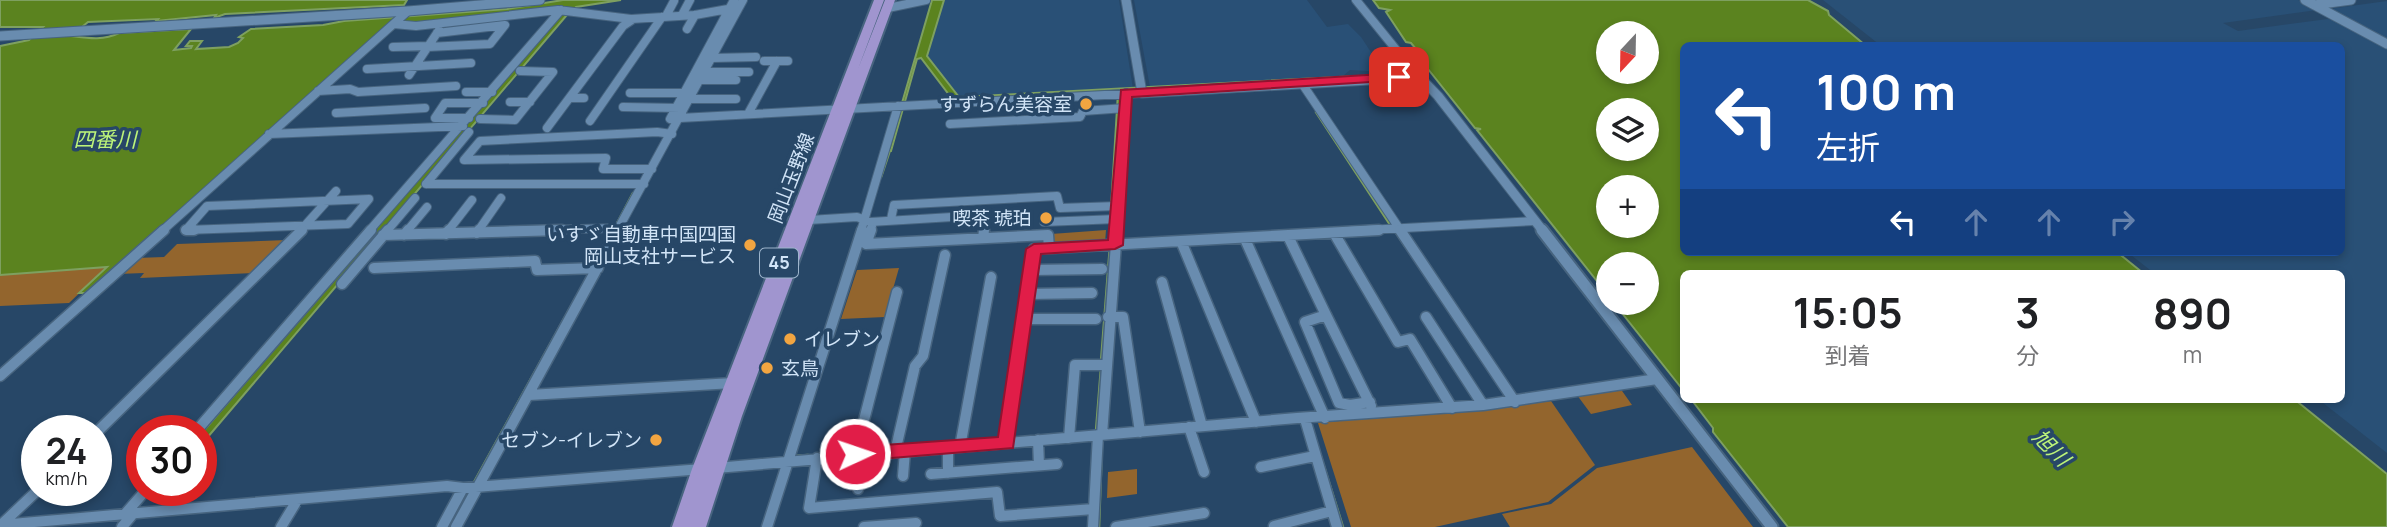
<!DOCTYPE html>
<html lang="ja">
<head>
<meta charset="utf-8">
<style>
  :root { --surface:#fff; --page:#f2f2f2; --text:#202124; --muted:#757577 }
  body { margin:0; font-family:Manrope,"Noto Sans JP",sans-serif; background:var(--page); color:var(--text); height:100vh; display:flex; flex-direction:column; font-size:26px; white-space:nowrap }
  * { box-sizing:border-box; margin:0 }
  p { font-size:23px; color:var(--muted) }
  .icon { flex:none; width:38px; height:38px; fill:none; stroke:currentColor; stroke-width:2; stroke-linecap:round; stroke-linejoin:round }
  .map { position:relative; flex:1; overflow:hidden }
  .sheet { position:absolute; left:1680px; top:270px; width:665px; height:133px; display:flex; flex-direction:column; background:var(--surface); border-radius:10px; box-shadow:0 4px 10px #0003 }
  .sheet>* { flex:none }
  .top-card { position:absolute; left:1680px; top:42px; width:665px; height:214px; border-radius:10px; box-shadow:0 4px 10px #0003; background:#1a4fa0; color:#fff; overflow:hidden }
  .needle { width:46px; rotate:202deg }
  .controls { position:absolute; left:1596px; top:21px; display:grid; gap:14px }
  .controls a { display:grid; place-items:center; width:63px; height:63px; border-radius:50%; background:var(--surface); box-shadow:0 4px 10px #0003; font-size:35px }
  .speed { position:absolute; left:21px; top:415px; display:flex; gap:14px; font-size:35px; font-weight:700; text-align:center }
  .speed>* { display:grid; place-content:center; width:91px; height:91px; border-radius:50%; background:var(--surface); box-shadow:0 4px 10px #0003; line-height:1 }
  .speed small { font-size:18px; font-weight:400 }
  .speed .limit { border:10px solid #d22; background:#fff; color:#111 }
  .pin { position:absolute; display:grid; place-items:center; width:60px; height:60px; color:#fff; margin:-30px; border-radius:14px; box-shadow:0 4px 10px #0006 }
  .me { position:absolute; width:77px; margin:-38px; rotate:87deg; stroke-linejoin:round; filter:drop-shadow(0 0 5px #0008) }
  .turn { display:flex; align-items:center; gap:24px; height:147px; padding:0 21px; font-size:32px }
  .turn .icon { width:91px; height:91px; stroke-width:2.5 }
  .turn b { display:block; font-size:49px; line-height:60px }
  .lanes { display:flex; align-items:center; height:66px; padding:0 21px; background:#0003; justify-content:center; gap:35px; direction:ltr }
  .lanes .off { opacity:.35 }
  .eta { display:flex; justify-content:space-evenly; align-items:center; height:119px; text-align:center }
  .eta b { font-size:42px; font-weight:700; line-height:49px }
  .map>svg:first-child { display:block }
  .built { fill:#295076 }
  .green { fill:#93652d }
  .water { fill:#5b831f; stroke:#7ea060; stroke-width:2; fill-rule:evenodd }
  .lines { fill:none; stroke-linecap:round; stroke-linejoin:round }
  .stream { stroke:#7ea060; stroke-width:2.5 }
  .minor-far1-casing { stroke:#47647f; stroke-width:10 }
  .minor-casing { stroke:#47647f; stroke-width:13 }
  .tertiary-far1-casing { stroke:#47647f; stroke-width:11 }
  .tertiary-casing { stroke:#47647f; stroke-width:15 }
  .primary-casing { stroke:#47647f; stroke-width:4 }
  .minor-far1 { stroke:#698caf; stroke-width:8 }
  .minor { stroke:#698caf; stroke-width:10 }
  .tertiary-far1 { stroke:#698caf; stroke-width:9 }
  .tertiary { stroke:#698caf; stroke-width:11 }
  .primary { fill:#a095cf; fill-rule:evenodd }
  .route { fill:#e11d48; stroke:#92132f; stroke-width:2 }
  .poi-dot { fill:#f2a541; stroke:#274767; stroke-width:2.5 }
  .labels { text-anchor:middle; stroke-width:7; stroke-linejoin:round; paint-order:stroke }
  .shield { fill:#274767; stroke:#9eb5cc; stroke-width:2 }
  .shield-label { font-size:18px; font-weight:bold; fill:#d1e4f7 }
  .poi-label { font-size:19px; fill:#d1e4f7; stroke:#274767; text-anchor:end }
  .street-label { font-size:19px; fill:#d1e4f7; stroke:#274767 }
  .water-label { font-size:21px; font-style:italic; fill:#bdf479; stroke:#274767 }
</style>
</head>
<body>
<div class="map">
<svg width="2387" height="527" viewBox="0 0 2387 527">
  <rect width="100%" height="100%" fill="#274767"/>
  <path class="built" d="M944 0H1119L1133 89 959 97 927 56Z
    M1134 0H1307L1327 27 1348 24 1361 37 1384 72 1350 70 1343 76 1150 87Z
    M1823 0H2298L2317 10 2223 23 2238 31 2328 19 2337 21 2387 48V453L2318 399H2342V273H2154L2127 252H2342V46L1880 45Z
    M2387 1V40L2329 9Z"/>
  <path class="green" d="M1106 230 1105 243 1050 246 1051 234Z
    M287 240 254 273 140 278 144 273 118 274 136 258 164 257 177 244Z
    M107 267 69 303 0 306V275Z
    M899 268 885 317 841 319 857 270Z
    M1620 388 1632 405 1591 414 1577 395Z
    M1551 401 1595 465 1548 502 1435 527H1351L1318 423Z
    M1692 447 1753 527H1510L1502 514 1551 504 1597 468Z
    M1137 469V494L1107 498 1108 472Z"/>
  <path class="water" d="M0 0H407L404 5 225 14 214 18 216 15 156 21 158 19 88 22 71 36C87 38 103 41 119 33L191 29 174 50 191 48 192 46H186L190 41H202L196 49 229 47 238 43 243 38 239 37 251 29 323 25 344 21 507 9 563 0H621L576 7 566 16 201 445V434L563 9 415 25 400 23 90 293H79L107 267 0 275V46L29 40 43 27H0Z
    M932 0H944L927 56 959 97 1357 76 1358 78 1122 92 1112 241H1109L1118 92 953 100 921 58 917 59 891 151H888Z
    M1373 0H1808L1828 11 1829 15 1865 45 1684 46V252H2117L2143 273H1684L1683 390 1614 303H1647V264H1608V295L1477 130 1481 129 1475 128 1424 64 1426 61 1411 43 1406 42 1386 12 1390 10 1379 8ZM1608 33H1647V72H1608ZM1608 110H1647V149H1608ZM1608 187H1647V226H1608Z
    M1691 399H2294L2387 474V527H1788L1713 432V428Z"/>
  <g class="lines">
    <path class="stream" d="M1316 112 1391 226
      M881 177 890 150
      M615 227 633 193
      M1395 231 1405 246
      M1101 362 1110 246
      M1096 431 1101 368
      M1318 447 1343 527
      M794 456 808 455
      M473 484 576 297
      M449 527 470 490
      M1099 527 1102 443"/>
    <g class="minor-far1-casing">
      <path id="minor-far1" d="M1356 0 1411 68
        M888 8 926 0
        M682 15 690 0
        M666 16 674 1
        M394 24 416 26 558 10 631 19 695 15 739 7
        M687 29 695 15
        M393 47 428 46
        M427 47 490 44 505 25 437 33
        M712 58 756 57
        M764 61H788
        M367 69 471 63
        M704 72H749
        M409 75 439 30
        M700 80H736
        M1303 85 1401 231
        M318 91 350 89 358 92 456 86
        M466 92H492
        M630 93H687
        M570 98H584
        M690 99H736
        M510 102H530
        M623 107 680 108
        M336 113 425 108
        M748 114 777 61
        M469 118H435L445 103H483
        M680 118 1142 93
        M480 119 515 120 553 72 520 71
        M670 119 734 0
        M590 121 662 17
        M950 124 1080 117 1083 111 1125 108
        M547 128 623 26 632 20
        M269 134 463 126
        M652 169H603L606 158 464 160 480 141 657 132 672 134
        M426 184H644
        M426 184 469 132
        M369 199 348 224 186 230 207 206Z
        M891 219 894 205 1057 196 1060 208 1118 206
        M809 220 857 217 873 223 870 231
        M870 222 985 215 984 231
        M1044 222 1117 219
        M162 231 408 11
        M300 231 336 191
        M369 231 561 10
        M387 231 415 198
        M407 231 427 207
        M448 231 472 200
        M478 231 501 198
        M503 231 620 228
        M617 231 743 0
        M861 231 898 106
        M1117 231 1126 93
        M1348 231 1535 221"/>
    </g>
    <g class="minor-casing">
      <path id="minor" d="M186 230H194
        M871 230 866 244 1048 235 1049 248
        M1400 230 1515 402
        M477 233 479 230
        M1334 233 1398 342 1410 339 1452 408
        M446 234 449 230
        M383 235 562 230
        M404 235 408 230
        M1288 236 1326 315 1305 322 1339 403 1350 405 1370 402
        M983 238 984 230
        M1245 239 1325 418
        M1181 241 1256 422
        M374 268 535 261 537 270 598 268
        M1031 270 1102 269
        M1162 282 1202 426
        M342 284 388 230
        M1027 294 1092 293
        M1326 315 1371 406
        M1108 317H1123L1140 432
        M1426 317 1483 405
        M1024 319H1096
        M0 376 164 230
        M529 395 733 383
        M1305 419 1337 527
        M1189 427 1204 472
        M197 430 371 230
        M96 433 302 230
        M1102 435 1117 230
        M1069 438 1075 365H1104
        M1038 440 1039 465
        M1006 443 1034 249 1379 230
        M948 447V473
        M960 447 991 277
        M895 452 915 366 923 356 945 255
        M855 455 897 292
        M817 458 809 508 997 492 1000 516 1094 509
        M1261 467 1315 456
        M716 468 1297 418 1483 405 1657 379
        M931 474 1057 464
        M903 476 905 451
        M858 489 861 455
        M125 514 146 490
        M3 523 38 490
        M0 525 447 486 463 488 702 469
        M1274 526 1332 511
        M122 527 132 515
        M281 527 298 499
        M442 527 463 488
        M456 527 618 230
        M767 527 862 230
        M864 527 916 523
        M1093 527 1098 435
        M1116 527 1204 513"/>
    </g>
    <g class="tertiary-far1-casing">
      <path id="tertiary-far1" d="M1126 0 1142 93 1421 77
        M2305 0 2387 44
        M2314 5 2351 0
        M0 36 408 11 540 0
        M1411 68 1438 96 1543 231"/>
    </g>
    <g class="tertiary-casing">
      <path id="tertiary" d="M1542 230 1772 527"/>
    </g>
    <g class="primary-casing">
      <path id="primary" d="M874 0H884L858 69 885 0H895L742 416 706 527H672L692 469Z"/>
    </g>
    <use href="#minor-far1" class="minor-far1"/>
    <use href="#minor" class="minor"/>
    <use href="#tertiary-far1" class="tertiary-far1"/>
    <use href="#tertiary" class="tertiary"/>
    <use href="#primary" class="primary"/>
  </g>
  <path class="route" d="M1399 73 1405 77 1403 80 1132 97 1123 245 1115 249 1041 254 1013 448 855 461 849 459 846 454 849 449 855 447 998 437 1026 249 1034 244 1108 240 1121 90Z"/>
  <g class="poi-dot">
    <circle cx="1086" cy="104" r="7"/>
    <circle cx="1046" cy="218" r="7"/>
    <circle cx="750" cy="245" r="7"/>
    <circle cx="790" cy="339" r="7"/>
    <circle cx="767" cy="368" r="7"/>
    <circle cx="656" cy="440" r="7"/>
  </g>
  <g class="labels">
    <rect class="shield" x="760" y="248.5" width="38" height="29" rx="5"/>
    <g class="shield-label">
      <text x="779" y="269">45</text>
    </g>
    <g class="poi-label">
      <text x="1072" y="111">すずらん美容室</text>
      <text x="1032" y="225">喫茶 琥珀</text>
      <text x="736" y="241">いすゞ自動車中国四国<tspan x="736" dy="22">岡山支社サービス</tspan></text>
      <text x="804" y="346" text-anchor="start">イレブン</text>
      <text x="781" y="375" text-anchor="start">玄鳥</text>
      <text x="642" y="447">セブン-イレブン</text>
    </g>
    <g class="street-label">
      <text transform="translate(791 178) rotate(-69)" y="7">岡山玉野線</text>
    </g>
    <g class="water-label">
      <text x="105" y="147">四番川</text>
      <text transform="translate(2051 448) rotate(45)" y="7">旭川</text>
    </g>
  </g>
</svg>
<div class="controls">
<a><svg class="needle" viewBox="-14 -14 28 28"><path d="M0-13l5 13h-10z" fill="#e53935"/><path d="M0 13l5-13h-10z" fill="#757577"/></svg></a>
<a><svg class="icon" aria-label="layers" viewBox="0 0 24 24"><path d="M12 4l9 5-9 5-9-5zM3 14l9 5 9-5"/></svg></a>
<a>+</a>
<a>−</a>
</div>
<div class="speed"><div>24<small>km/h</small></div><div class="limit">30</div></div>
<div class="pin" style="left:1399px;top:77px;background:#d93025"><svg class="icon" aria-label="arrive" viewBox="0 0 24 24"><path d="M6 21V4h12l-3 4 3 4H6"/></svg></div>
<svg class="me" style="left:855px;top:454px" viewBox="-20 -20 40 40"><circle r="17" fill="#e11d48" stroke="#fff" stroke-width="3"/><path d="M0-11L8 9 0 5-8 9z" fill="#fff"/></svg>
<div class="top-card">
<div class="turn"><svg class="icon" aria-label="left" viewBox="0 0 24 24"><path d="M17 20v-9H6M10 6l-5 5 5 5"/></svg><div><b>100 m</b>左折</div></div>
<div class="lanes"><svg class="icon" aria-label="left" viewBox="0 0 24 24"><path d="M17 20v-9H6M10 6l-5 5 5 5"/></svg><svg class="icon off" aria-label="ahead" viewBox="0 0 24 24"><path d="M12 20V5M6 11l6-6 6 6"/></svg><svg class="icon off" aria-label="ahead" viewBox="0 0 24 24"><path d="M12 20V5M6 11l6-6 6 6"/></svg><svg class="icon off" aria-label="right" viewBox="0 0 24 24"><path d="M7 20v-9h11M14 6l5 5-5 5"/></svg></div>
</div>
<section class="sheet">
<div class="eta">
<div><b>15:05</b><p>到着</p></div>
<div><b>3</b><p>分</p></div>
<div><b>890</b><p>m</p></div>
</div>
</section>
</div>
</body>
</html>
